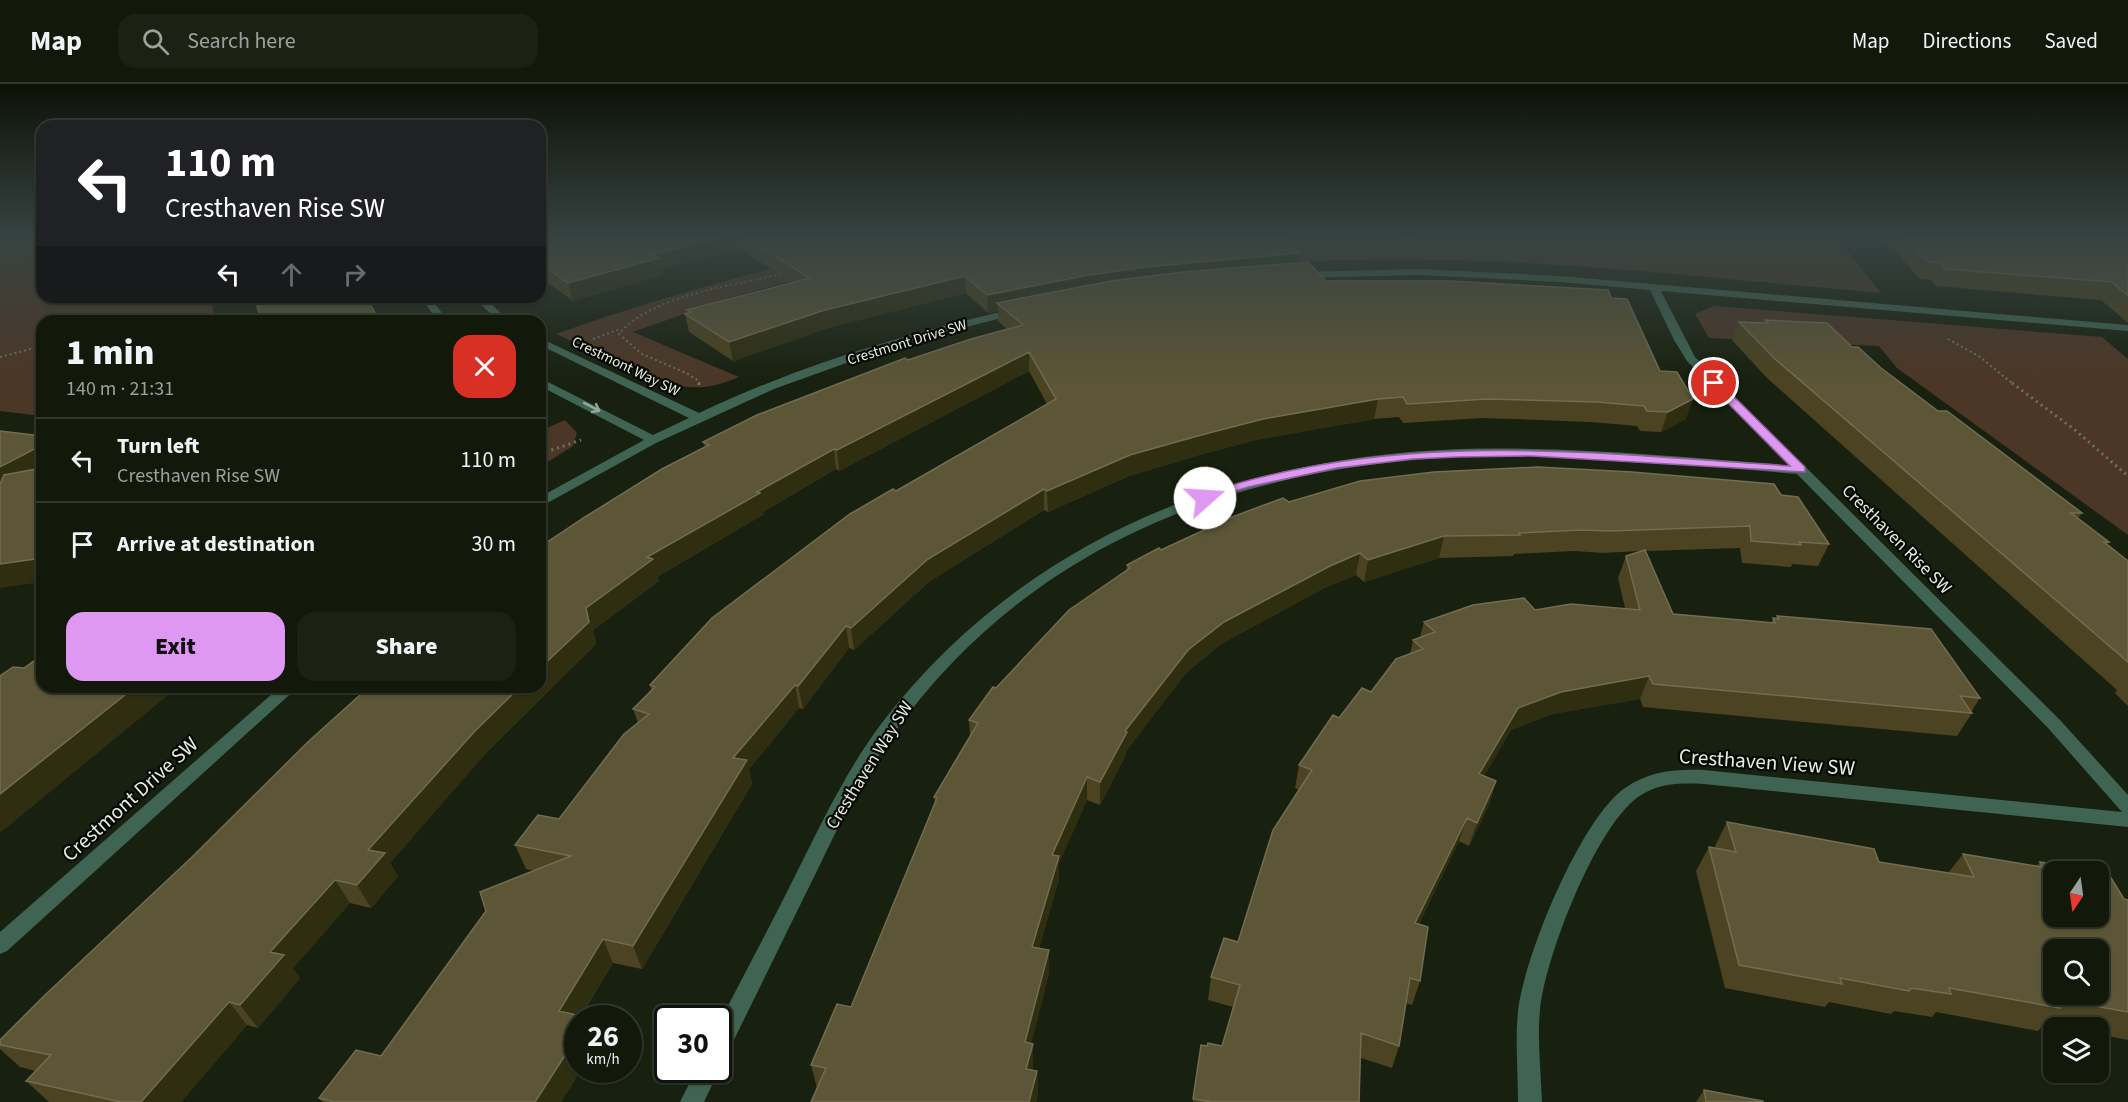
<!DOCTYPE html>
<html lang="en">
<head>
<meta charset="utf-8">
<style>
  :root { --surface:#12190b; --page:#1b2214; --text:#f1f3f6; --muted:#9ca09d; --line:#31382c; --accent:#de98f2 }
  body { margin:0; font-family:"Source Sans 3",sans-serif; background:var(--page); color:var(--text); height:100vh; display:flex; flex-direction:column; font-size:22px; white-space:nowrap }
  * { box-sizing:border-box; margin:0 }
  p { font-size:20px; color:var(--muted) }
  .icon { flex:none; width:33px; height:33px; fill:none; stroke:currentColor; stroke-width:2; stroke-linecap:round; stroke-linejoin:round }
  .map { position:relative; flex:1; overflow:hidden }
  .sheet { position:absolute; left:36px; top:231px; width:510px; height:378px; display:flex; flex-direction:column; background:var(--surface); border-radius:18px; box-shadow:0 2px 4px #0004,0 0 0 2px var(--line) }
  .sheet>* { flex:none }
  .banner { position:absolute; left:36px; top:36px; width:510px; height:183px; border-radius:18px; box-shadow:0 2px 4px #0004,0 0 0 2px var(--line); background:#202124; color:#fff; overflow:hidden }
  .needle { width:39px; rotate:193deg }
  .controls { position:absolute; left:2043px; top:777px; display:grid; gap:12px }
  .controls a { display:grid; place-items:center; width:66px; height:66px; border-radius:12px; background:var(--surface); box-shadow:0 2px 4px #0004,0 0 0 2px var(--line); font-size:30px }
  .speed { position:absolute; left:564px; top:921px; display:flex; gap:12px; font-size:30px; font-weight:700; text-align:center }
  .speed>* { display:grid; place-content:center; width:78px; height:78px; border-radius:50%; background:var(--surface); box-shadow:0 2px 4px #0004,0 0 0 2px var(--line); line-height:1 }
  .speed small { font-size:15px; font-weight:400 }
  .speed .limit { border:3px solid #111; border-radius:9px; background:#fff; color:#111 }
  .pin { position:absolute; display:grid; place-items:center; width:51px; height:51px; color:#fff; margin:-26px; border:3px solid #fff; border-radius:50%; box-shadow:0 2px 6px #0007 }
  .me { position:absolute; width:66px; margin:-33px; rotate:71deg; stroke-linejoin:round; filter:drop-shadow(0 0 4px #0008) }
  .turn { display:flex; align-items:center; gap:21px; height:126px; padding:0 30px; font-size:27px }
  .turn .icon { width:78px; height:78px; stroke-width:2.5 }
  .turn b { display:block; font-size:42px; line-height:51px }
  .lanes { display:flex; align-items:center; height:57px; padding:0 30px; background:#0003; justify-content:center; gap:30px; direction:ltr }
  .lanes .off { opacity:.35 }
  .round { display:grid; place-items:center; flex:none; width:63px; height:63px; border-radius:18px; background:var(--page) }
  .headline { display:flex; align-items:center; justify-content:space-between; height:102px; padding:0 30px }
  h1 { font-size:36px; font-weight:800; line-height:45px }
  .cta { display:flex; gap:12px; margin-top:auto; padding:12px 30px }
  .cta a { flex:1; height:69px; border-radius:18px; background:var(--accent); color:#111; font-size:24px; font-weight:800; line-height:69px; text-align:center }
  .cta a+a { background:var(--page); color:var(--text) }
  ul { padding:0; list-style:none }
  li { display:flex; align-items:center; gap:18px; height:84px; padding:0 30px; border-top:2px solid var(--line) }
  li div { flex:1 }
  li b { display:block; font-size:22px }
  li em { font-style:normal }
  header { display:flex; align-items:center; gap:36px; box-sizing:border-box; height:84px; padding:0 30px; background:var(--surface); border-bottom:2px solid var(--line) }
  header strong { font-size:28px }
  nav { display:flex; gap:33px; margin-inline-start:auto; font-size:21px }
  .search { width:420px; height:54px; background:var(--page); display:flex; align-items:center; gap:15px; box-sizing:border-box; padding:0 21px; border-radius:18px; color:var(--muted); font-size:22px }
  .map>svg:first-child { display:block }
  .green { fill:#4c3726 }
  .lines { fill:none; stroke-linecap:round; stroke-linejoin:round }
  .path-far1 { stroke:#6a7262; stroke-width:2; stroke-dasharray:2 3; stroke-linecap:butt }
  .path { stroke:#6a7262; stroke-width:3; stroke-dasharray:2 4; stroke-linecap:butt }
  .street { fill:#3f6453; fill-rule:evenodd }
  .wall { fill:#4b4321 }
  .shaded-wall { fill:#2f2e11 }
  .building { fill:#5c5536; stroke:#716d51; stroke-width:1.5; fill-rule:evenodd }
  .oneway { stroke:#93a89a }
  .route { fill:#de98f2; stroke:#90639d; stroke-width:1.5 }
  .labels { text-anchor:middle; stroke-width:4.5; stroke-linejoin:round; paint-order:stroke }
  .far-street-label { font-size:15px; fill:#e7ede1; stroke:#060903 }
  .street-label { font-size:18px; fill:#e7ede1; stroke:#060903 }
  .near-street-label { font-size:21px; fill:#e7ede1; stroke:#060903 }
</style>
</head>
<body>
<header>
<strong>Map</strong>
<div class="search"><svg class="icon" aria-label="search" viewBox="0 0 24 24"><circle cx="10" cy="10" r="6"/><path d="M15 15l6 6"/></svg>Search here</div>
<nav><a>Map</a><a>Directions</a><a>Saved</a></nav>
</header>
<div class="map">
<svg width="2128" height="1018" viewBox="0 0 2128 1018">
  <rect width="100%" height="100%" fill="#18210f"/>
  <path class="green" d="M0 154H42V213H210L216 237H42V332L0 327Z
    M1275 154H1837L1881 209C1686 192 1490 167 1294 178Z
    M808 175 850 181 732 213 633 248 739 293C714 304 695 306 668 300L556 250C639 220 723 197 808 175Z
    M1714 222 2102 253 2128 275V451L1897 284 1879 262 1709 254 1695 230Z
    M565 336 577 349 573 362 540 383V347Z"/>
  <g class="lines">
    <path class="path-far1" d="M1402 154 1466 163
      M593 255 620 245
      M1948 255 1980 273 2013 300
      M0 273 42 262
      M699 300V297L686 289 642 270 619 250C651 211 735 201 783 190"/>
    <path class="path" d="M699 299V304
      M2012 299 2075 346 2128 392
      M540 370 581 356"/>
    <path class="street" d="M1419 185 1560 192 2128 241V247L1661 207 1695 273 2060 636 2128 711V743L1704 700C1680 699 1658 699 1638 713 1595 744 1545 874 1540 926 1537 956 1541 988 1542 1018H1518C1518 988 1515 956 1518 927 1524 873 1581 734 1625 704 1649 687 1676 685 1704 686L2122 728 2048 644 1797 390C1685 381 1570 367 1457 373 1232 384 1026 462 892 652 859 698 835 750 810 801 782 858 754 915 726 972L718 975V941C744 891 770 842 795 792 821 740 846 687 881 640 1023 455 1232 373 1461 365 1570 362 1680 373 1789 381L1687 277 1674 256 1650 206 1560 198 1419 191 1299 194 1294 191 1299 188Z
      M420 213H430L448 237H438Z
      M473 213H484L509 237H498Z
      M1017 224 1022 227 1021 229 896 261 774 305 656 359 540 423V413L644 356 540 302V294L653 351 689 334 540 261V254L699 329C800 281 908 249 1017 224Z
      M280 603H298L7 867 0 870V848Z
      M718 984 719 986 704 1018H680L696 986Z"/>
  </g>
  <path class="wall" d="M540 154H1285L1299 179 1326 197 1611 214 1660 287 1686 335 1661 348 1640 347 1637 342 1591 338 1483 334 1403 339 1399 333 1374 335 1260 355 1199 371 1129 392 1048 428 1044 426 930 497 854 566 849 564 803 625 799 624 749 685 752 700 642 885 613 879 581 932 589 934H578L581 986 561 1018H322L319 1014 381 972 535 787 526 785 515 761 559 735 638 639 633 625 651 606 650 601 896 407 1047 320 1029 287 839 387 836 385 763 428 764 430 657 493 659 497 593 546 596 560 485 670 390 779 398 792 371 824 350 819 293 884 300 894 258 944 247 941 181 1018H49L26 997 36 987 20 983 0 965V956L705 363 703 358 908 276 1007 245 998 237V227L988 229 966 209 828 244 733 277 689 248 685 230 688 229 687 226 792 198 740 165 661 185 663 191 573 217 540 193Z
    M1884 154H2128V239L2101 216 1936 202 1931 196 1921 195 1917 192Z
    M1765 236 1852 263 1938 327 2082 429 2078 434 2109 458 2107 460 2128 477V622L2115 609 2117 606 1767 294 1732 256 1739 238 1763 239Z
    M1781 411 1829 460 1818 482 1792 480 1791 483 1742 479 1740 464 1646 467 1673 530 1771 539 1773 534 1776 535 1777 532 1980 614 1971 628 1972 629 1957 652 1643 623 1640 615 1552 630 1511 646 1484 692 1496 697 1489 721 1469 762 1459 757 1419 840 1420 897 1412 921 1406 919 1399 962 1392 984 1361 974 1359 1018H1193L1201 961 1207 962H1222L1233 923 1208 916 1211 893 1238 858 1299 706 1295 704 1299 681 1339 634 1371 608 1410 570 1413 556 1420 553 1424 538 1535 526 1625 524 1618 494 1626 472 1640 467 1603 469 1574 467 1514 470 1513 472 1439 474 1364 498 1356 491 1326 503 1221 560 1186 589 1126 667V671L1100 721 1087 716 1059 779V795L1039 864 1049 866V889L1031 960H1033V983L1032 986 1037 987 1038 1010 1036 1018H811L817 1004 811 981 851 923 935 719 934 713 970 651 969 636 996 604 1126 487 1127 481 1161 466 1289 418Z
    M1727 738 1879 778 1948 789 1963 770 2037 782 2040 778 2124 815 2128 816V956L2098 950V944H2062L2044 940 2038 947 1936 928 1932 933 1894 927 1891 930 1829 918 1825 923 1725 904 1696 787 1709 763 1715 765V762Z
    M1704 1006 1763 1018H1696Z"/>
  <path class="shaded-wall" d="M717 154H738L740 165 661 185 663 191 573 217 568 199 652 170Z
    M1300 169 1298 186 997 219 998 227 988 229 987 211 1089 191 1146 183Z
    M965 192 966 209 828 244 733 277 729 258 825 226Z
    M255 213 260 232 252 214Z
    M1029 268V287L839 387 837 366Z
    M1378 315 1374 335 1260 355 1199 371 1129 392 1048 428 1047 407 1130 371 1263 335Z
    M1693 315 1686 335 1661 348 1668 328Z
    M42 361V388L0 412V383Z
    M834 365 836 385 763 428 764 430 657 493 659 497 593 546 596 560 485 670 390 779 398 792 371 824 357 801 368 766 475 647 520 603H540V584L586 524 647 473 757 408Z
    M1044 405V426L930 497 854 566 851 544 928 475Z
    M1444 452 1439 474 1364 498 1368 476Z
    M1360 469 1356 491 1326 503 1221 560 1186 589 1126 667V671L1100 721V698L1125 647 1188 566 1224 538 1330 482Z
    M42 474V498L0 504V480Z
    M846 542 849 564 803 625 798 602Z
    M1649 592 1640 615 1552 630 1511 646 1472 714 1479 690 1518 624 1561 608Z
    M795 601 799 624 749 685 752 700 642 885 633 862 733 674Z
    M135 603H178L0 749V710Z
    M1087 693V716L1059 779V795L1033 886 1032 863 1052 771Z
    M1496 697 1489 721 1469 762 1477 739Z
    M1467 734 1459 757 1408 862 1415 839Z
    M335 796 350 819 293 884 300 894 258 944 240 921 270 868Z
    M603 855 613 879 579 934 559 927Z
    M1049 866V889L1026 981 1025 958Z
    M229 918 247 941 181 1018H141Z
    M578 951V986H581L561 1018H535Z
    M1033 960V983L1027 1007 1026 985Z
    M1037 987 1038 1010 1036 1018H1029Z"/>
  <path class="building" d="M549 154H717L652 170 659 174 568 199 540 179V156Z
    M745 154H1285L1300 169 1146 183 1089 191 987 211 965 192 825 226 729 258 685 230 691 228 687 226 810 194Z
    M1906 154H2128V212L2112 198 1945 185 1940 179 1929 178 1925 175Z
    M1308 178 1326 197H1451L1608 206 1611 214 1627 215 1660 287 1677 288 1693 315 1668 328 1647 327 1644 322 1597 318 1488 315 1407 320 1403 313 1378 315 1263 335 1201 351 1130 371 1047 407 1044 405 928 475 851 544 846 542 798 602 795 601 733 674 747 676 633 862 603 855 559 927 589 934H578V951L535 1018H334L319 1014 356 966 381 972 486 827 480 808 571 772 515 761 538 731 559 735 624 650 649 630 633 625 655 603 650 601 712 534 850 430 893 405 896 407 1056 315 1029 268 837 366 834 365 757 408 760 409 647 473 653 475 586 524 589 538 540 584V463L585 433 662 385 709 361 703 358 757 331 905 274 908 276 971 255 1023 241 997 219 1111 197 1183 188Z
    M252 213H366L378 234 382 237H261L255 213 252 214Z
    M1765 236 1827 239 1852 263H1858L1881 284 1938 327H1947L2082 429H2071L2109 458H2104L2128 477V578L1775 275 1739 238 1768 239Z
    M0 347 42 352V361L0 383Z
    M1538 383 1632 388 1774 400 1781 411 1798 413 1829 460 1799 458 1801 461 1751 457 1750 442 1610 447 1581 446 1519 449 1520 451 1444 452 1368 476 1360 469 1330 482 1224 538 1188 566 1125 647 1127 648 1100 698 1087 693 1052 771 1059 772 1032 863 1049 866 1025 958 1033 960 1026 985 1037 987 1029 1018H811L826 984 811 981 837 920 851 923 937 714 934 713 978 639 969 636 993 603 996 604 1069 526 1130 484 1127 481 1159 464 1161 466 1232 433 1283 414 1289 418 1360 397 1434 388Z
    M42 384V474L0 480V400L4 391Z
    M1645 466 1673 530 1775 539 1773 534 1779 535 1777 532 1931 545 1980 614 1960 612 1972 629 1653 600 1649 592 1561 608 1518 624 1479 690 1496 697 1477 739 1467 734 1415 839 1428 843 1420 897 1410 894 1399 962 1361 949 1359 1018H1212L1193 1015 1201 961 1207 962 1208 959 1222 962 1240 901 1211 893 1224 854 1238 858 1273 746 1312 686 1299 681 1333 631 1339 634 1362 604 1371 608 1396 575 1423 565 1413 556 1435 548 1424 538 1473 521 1524 514 1535 526 1571 520 1640 526 1626 472Z
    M42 571V603H135L0 710V592L13 583 24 584Z
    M369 603H520L475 647 368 766 385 769 357 801 335 796 270 868 284 871 240 921 229 918 141 1018H121L26 997 51 971 0 961V956L44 912 191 774 310 656Z
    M1727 738 1874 765 1879 778 1974 793 1963 770 2042 783 2040 778 2108 789 2124 815 2128 816V928L2056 915 2060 924 1949 904 1951 910 1911 904 1909 907 1840 894 1842 900 1739 881 1709 763 1736 768ZM2054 788H2098V832H2054ZM2054 866H2098V910H2054Z
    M1704 1006 1763 1017V1018H1706Z"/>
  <defs><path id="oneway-shaft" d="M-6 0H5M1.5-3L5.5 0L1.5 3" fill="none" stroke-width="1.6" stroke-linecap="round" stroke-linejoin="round" transform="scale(1.5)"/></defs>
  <use class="oneway" href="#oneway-shaft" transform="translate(592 323) rotate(27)"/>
  <linearGradient id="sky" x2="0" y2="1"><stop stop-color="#0d1208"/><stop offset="0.52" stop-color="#374342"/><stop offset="1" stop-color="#374342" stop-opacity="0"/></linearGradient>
  <rect width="2128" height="296" fill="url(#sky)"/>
  <path class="route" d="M1714 296 1718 297 1805 383V388L1532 372 1457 373 1413 375 1337 384 1248 403 1205 417 1199 414 1200 411C1398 344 1587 369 1790 382L1710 301V297Z"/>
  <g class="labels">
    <g class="far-street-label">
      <text transform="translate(907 258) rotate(-17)" y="5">Crestmont Drive SW</text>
      <text transform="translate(626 282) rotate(26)" y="5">Crestmont Way SW</text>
    </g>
    <g class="street-label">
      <text transform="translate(1897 455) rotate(45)" y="6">Cresthaven Rise SW</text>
      <text transform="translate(869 681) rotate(-58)" y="6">Cresthaven Way SW</text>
    </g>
    <g class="near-street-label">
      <text transform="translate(1767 678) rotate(4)" y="7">Cresthaven View SW</text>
      <text transform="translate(130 715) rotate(-42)" y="7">Crestmont Drive SW</text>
    </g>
  </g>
</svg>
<div class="controls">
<a><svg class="needle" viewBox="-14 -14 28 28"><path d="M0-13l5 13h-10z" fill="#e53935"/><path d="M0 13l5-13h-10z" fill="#9ca09d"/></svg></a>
<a><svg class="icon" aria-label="search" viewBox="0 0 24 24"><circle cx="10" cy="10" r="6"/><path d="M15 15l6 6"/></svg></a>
<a><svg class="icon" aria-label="layers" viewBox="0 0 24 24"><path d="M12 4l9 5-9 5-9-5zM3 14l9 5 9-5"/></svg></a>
</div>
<div class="speed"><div>26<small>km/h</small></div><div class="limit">30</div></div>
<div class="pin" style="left:1714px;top:299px;background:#d93025"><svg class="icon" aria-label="arrive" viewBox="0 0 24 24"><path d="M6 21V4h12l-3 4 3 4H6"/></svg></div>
<svg class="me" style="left:1205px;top:414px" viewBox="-20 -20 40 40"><circle r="19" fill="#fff"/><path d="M0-13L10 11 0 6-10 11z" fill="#de98f2"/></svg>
<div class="banner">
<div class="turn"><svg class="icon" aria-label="left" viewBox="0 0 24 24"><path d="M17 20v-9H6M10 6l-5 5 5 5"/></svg><div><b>110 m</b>Cresthaven Rise SW</div></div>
<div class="lanes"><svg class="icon" aria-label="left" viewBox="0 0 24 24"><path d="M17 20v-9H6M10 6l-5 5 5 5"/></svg><svg class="icon off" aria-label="ahead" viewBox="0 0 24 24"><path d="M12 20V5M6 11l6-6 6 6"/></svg><svg class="icon off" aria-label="right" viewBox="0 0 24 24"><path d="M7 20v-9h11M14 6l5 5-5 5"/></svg></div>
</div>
<section class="sheet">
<div class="headline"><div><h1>1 min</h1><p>140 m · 21:31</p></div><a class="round" style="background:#d93025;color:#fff"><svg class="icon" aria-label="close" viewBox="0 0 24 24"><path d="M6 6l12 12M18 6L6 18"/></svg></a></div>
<ul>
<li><svg class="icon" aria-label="left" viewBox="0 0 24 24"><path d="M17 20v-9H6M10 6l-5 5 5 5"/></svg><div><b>Turn left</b><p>Cresthaven Rise SW</p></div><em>110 m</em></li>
<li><svg class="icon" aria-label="arrive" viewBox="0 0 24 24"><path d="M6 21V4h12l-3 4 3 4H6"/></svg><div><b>Arrive at destination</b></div><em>30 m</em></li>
</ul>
<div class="cta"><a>Exit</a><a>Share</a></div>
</section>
</div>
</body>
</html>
